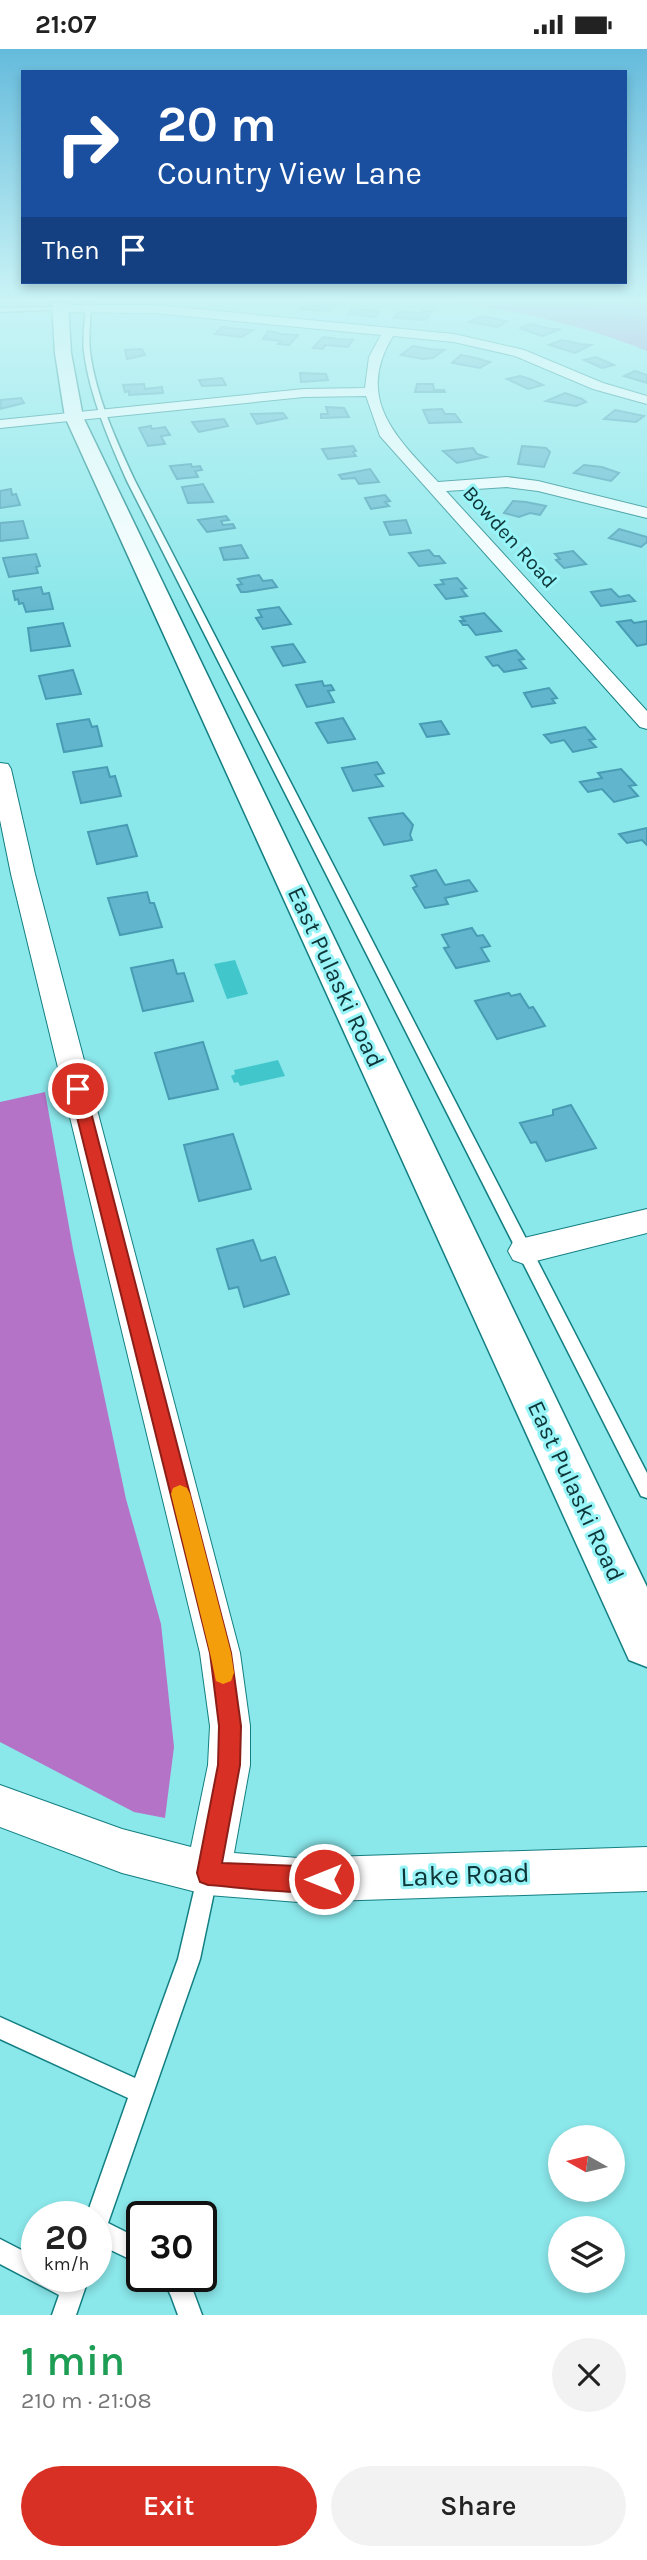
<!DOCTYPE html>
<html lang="en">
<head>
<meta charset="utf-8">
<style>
  :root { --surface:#fff; --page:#f2f2f2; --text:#222; --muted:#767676; --accent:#d93025 }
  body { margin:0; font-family:Karla,sans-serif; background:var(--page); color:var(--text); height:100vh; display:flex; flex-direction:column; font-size:26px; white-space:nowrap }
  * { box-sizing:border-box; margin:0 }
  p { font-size:23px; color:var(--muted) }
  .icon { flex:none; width:38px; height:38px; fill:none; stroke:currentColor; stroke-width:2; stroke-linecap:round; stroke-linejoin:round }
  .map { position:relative; height:2266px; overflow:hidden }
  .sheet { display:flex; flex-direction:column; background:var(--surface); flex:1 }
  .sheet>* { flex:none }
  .guide { position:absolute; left:21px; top:21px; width:606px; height:214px; border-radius:0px; box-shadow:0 4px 10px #0003; background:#1a4fa0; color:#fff; overflow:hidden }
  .needle { width:46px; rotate:278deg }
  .tools { position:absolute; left:548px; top:2076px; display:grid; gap:14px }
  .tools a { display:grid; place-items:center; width:77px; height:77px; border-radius:50%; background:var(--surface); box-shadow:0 4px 10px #0003; font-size:35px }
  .speed { position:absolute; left:21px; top:2152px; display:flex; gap:14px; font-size:35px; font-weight:700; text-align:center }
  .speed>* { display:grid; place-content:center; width:91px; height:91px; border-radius:50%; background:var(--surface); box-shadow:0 4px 10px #0003; line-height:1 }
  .speed small { font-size:18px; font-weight:400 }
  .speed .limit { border:4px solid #111; border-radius:10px; background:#fff; color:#111 }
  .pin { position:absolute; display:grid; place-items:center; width:60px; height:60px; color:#fff; margin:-30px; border:4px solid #fff; border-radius:50%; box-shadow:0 2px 7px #0007 }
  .me { position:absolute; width:77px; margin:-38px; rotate:270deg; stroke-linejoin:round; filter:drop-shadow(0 0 5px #0008) }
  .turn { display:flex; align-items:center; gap:24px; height:147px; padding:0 21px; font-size:32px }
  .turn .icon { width:91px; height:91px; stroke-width:2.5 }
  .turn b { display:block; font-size:49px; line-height:60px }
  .then { display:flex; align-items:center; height:66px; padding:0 21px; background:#0003; gap:14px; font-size:26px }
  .round { display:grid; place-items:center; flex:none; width:74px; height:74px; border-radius:37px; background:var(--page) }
  .summary { display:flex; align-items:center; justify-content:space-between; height:119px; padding:0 21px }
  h1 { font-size:42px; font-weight:600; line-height:52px; color:#1e9e55 }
  .action { display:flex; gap:14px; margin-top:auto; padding:14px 21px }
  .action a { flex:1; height:80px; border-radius:42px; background:var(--accent); color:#fff; font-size:28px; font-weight:600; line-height:80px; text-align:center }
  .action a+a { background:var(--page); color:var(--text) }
  .status { display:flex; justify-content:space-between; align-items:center; height:49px; padding:0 35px; background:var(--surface); direction:ltr }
  .status svg { height:19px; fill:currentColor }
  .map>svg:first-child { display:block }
  .green { fill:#c18cd1 }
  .forest { fill:#b573c8 }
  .water { fill:#41c6cb }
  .building { fill:#61b6cd; stroke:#479cb3; stroke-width:2 }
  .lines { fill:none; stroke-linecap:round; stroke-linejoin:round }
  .service-casing { stroke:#137f82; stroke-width:3 }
  .minor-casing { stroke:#137f82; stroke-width:2 }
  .secondary-casing { stroke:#137f82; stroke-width:3 }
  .path { stroke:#5fa9ac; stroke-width:2; stroke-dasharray:2.5 2.5; stroke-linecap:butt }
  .service { fill:#fff; fill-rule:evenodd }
  .minor { fill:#fff; fill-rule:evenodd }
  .secondary { fill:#fff; fill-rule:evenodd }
  .route { fill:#d93025; stroke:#8d1f18; stroke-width:2 }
  .slow { fill:#f59e0b }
  .labels { text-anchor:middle; stroke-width:6; stroke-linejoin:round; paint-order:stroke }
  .far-street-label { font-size:21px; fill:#0e3638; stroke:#98f4f7 }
  .street-label { font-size:24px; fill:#0e3638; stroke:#98f4f7 }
  .near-street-label { font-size:28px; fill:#0e3638; stroke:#98f4f7 }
</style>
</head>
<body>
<div class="status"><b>21:07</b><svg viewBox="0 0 49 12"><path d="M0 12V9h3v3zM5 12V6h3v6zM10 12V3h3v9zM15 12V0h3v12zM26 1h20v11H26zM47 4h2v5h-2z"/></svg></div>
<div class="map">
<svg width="647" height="2266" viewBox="0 0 647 2266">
  <rect width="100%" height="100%" fill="#8ae7ea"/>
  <path class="green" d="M474 254H647V298L528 260Z"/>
  <path class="forest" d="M449 254H561L647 270V302C583 276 517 261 449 254Z
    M45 1043 73 1200 126 1450 161 1575 174 1698 165 1769 134 1763 0 1693V1053Z"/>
  <path class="water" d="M235 911 248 945 227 950 214 915Z
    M278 1011 285 1027 240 1037 238 1033 234 1034 231 1027 235 1025 234 1021Z"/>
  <path class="building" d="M308 254 326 255 336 254 329 262 299 260Z
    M352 260 380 262 375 268 348 265Z
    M422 261 432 262 425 271 393 269 401 262 420 264Z
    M482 267 507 272 498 278 469 273Z
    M532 275 550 280H561L542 287 520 279Z
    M222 278 238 280 253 281 242 288 215 285Z
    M268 282 282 285 298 286 289 296 278 295 281 292 263 290Z
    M323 288 338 290 353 291 348 298 325 296 323 300 313 299Z
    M562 291 581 295 591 296 575 304 549 296Z
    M413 297 429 300 444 301 433 309 423 310 401 306Z
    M142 300 145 306 127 310 125 301Z
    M461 306 476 309 490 313 480 319 452 314Z
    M596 308 614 316 602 319 584 311Z
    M635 322 647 326V334L624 327Z
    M300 324 326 325 328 331 301 333Z
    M520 327 530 330 543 336 528 340 507 330Z
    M222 329 226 336 202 337 199 331Z
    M144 335 145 340 162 338 163 344 129 346V342L125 343 123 336Z
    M417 335H433L434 341H444L445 343H415Z
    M565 344 582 350 586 353 576 357 546 352Z
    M21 349 24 354 0 360 1 351Z
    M326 358 344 359 349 368 321 369V365H328Z
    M442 360 445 365H455L461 373 429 374 423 361Z
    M615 361 644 367 636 373 604 370Z
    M283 364 287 369 257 375 251 365Z
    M224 370 228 377 199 383 192 373Z
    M151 377 152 380 165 378 170 386 161 387 165 395 148 397 139 379Z
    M353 397 356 402 353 403 356 407 328 410 322 400Z
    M522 397 546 399 550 403 544 418 518 415Z
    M473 399 477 405 486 408 457 414 443 402Z
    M191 415 192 418 200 417 202 421 195 422 198 428 177 430 170 417Z
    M584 416 602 418 619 424 611 432 574 424Z
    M370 420 379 433 359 435 355 429 342 430 339 426Z
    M203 435 213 453 188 454 182 438Z
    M11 440 12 446 16 445 20 456 0 459V442Z
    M385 446 390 452 385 453 389 457 371 460 365 449Z
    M513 452 526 453 546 457 540 466 530 464 519 468 504 464Z
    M226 467 229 471 221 472 223 476 233 475 235 479 207 483 198 471Z
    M406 471 411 484 390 486 384 473Z
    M23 472 28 489 0 492V474Z
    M619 480 647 488V493L641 498 609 489Z
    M241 496 248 509 224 511 220 499Z
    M429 501 434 507H439L445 514 419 517 409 504Z
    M573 502 586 515 564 519 556 511 560 510 555 505Z
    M36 505 40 517 36 518 38 524 9 528 3 509Z
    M259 526 263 532 272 531 277 538 246 543H241L237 536 242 535 238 530Z
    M457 529 466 539 461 540 467 547 446 550 435 536 444 535 441 531Z
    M41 538 43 545 49 544 53 560 26 563 23 554 19 555 18 550 15 551 13 542Z
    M611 540 619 548 629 546 635 552 601 557 591 543Z
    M279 558 291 575 263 580 256 569 262 568 258 561Z
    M484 564 501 582 476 586 468 576H463L460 572H465L461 568Z
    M631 571 634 574 647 572V595L637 597 617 573Z
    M63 574 70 597 31 602 28 579Z
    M293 595 305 613 283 617 272 598Z
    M516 601 524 610 519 611 526 619 504 623 498 616 493 617 486 608Z
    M73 621 81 645 46 650 39 627Z
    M322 632 324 637 331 636 334 641 328 642 334 653 307 658 296 636Z
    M549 639 557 649 552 650 555 654 532 658 524 644Z
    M343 669 355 690 328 694 316 674Z
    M89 670 92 678 97 677 102 697 64 703 57 675Z
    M441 672 449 685 427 688 420 675Z
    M585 678 595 690 589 691 596 698 573 703 564 691 551 694 544 686Z
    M377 713 384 724 375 726 383 737 353 742 342 719Z
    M107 718 110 728 115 727 121 747 81 754 73 723Z
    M621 720 636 736 629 737 638 747 614 753 602 740 588 743 580 733 602 729 598 724Z
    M403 764 413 776 410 786 412 791 384 796 369 769Z
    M127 776 137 807 97 815 88 783Z
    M647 779V796L642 791 627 794 619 785Z
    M436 821 445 836 469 831 477 842 445 849 448 855 425 859 413 839 417 837 411 827Z
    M147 843 150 854H154L162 878 120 886 108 849Z
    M472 879 477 887 483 886 490 897 481 899 489 912 456 919 444 899 449 898 442 886Z
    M173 911 177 925 184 924 193 952 143 962 131 919Z
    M509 944 511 947 520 945 529 959 533 958 545 977 497 990 475 952Z
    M203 993 218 1040 169 1050 155 1004Z
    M571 1056 596 1099 546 1112 536 1093 531 1094 520 1074 553 1066V1061Z
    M233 1085 251 1140 199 1152 184 1096Z
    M253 1191 261 1212 275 1208 289 1245 244 1258 238 1238 229 1240 217 1200Z"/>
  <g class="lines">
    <g class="service-casing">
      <path id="service" d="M85 254H91C91 270 88 287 90 303 96 348 116 391 135 432L647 1424V1449L641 1447 127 432C109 391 90 348 84 303 82 287 86 270 85 254Z
        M0 259 61 258 64 260 0 263Z
        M207 1819 214 1822 217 1829 200 1910 108 2174 142 2191V2216L96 2194V2168H86L128 2049 0 1990V1968L135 2029 178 1910 197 1829 200 1822Z
        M0 2190 37 2209V2228H89L76 2266H52L59 2246 0 2215Z
        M162 2228H188L202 2266H178L171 2247Z"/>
    </g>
    <g class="minor-casing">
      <path id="minor" d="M61 256H154L454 285 524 301 603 334 647 347V355L593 340 515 307 454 293 393 287C354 350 397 389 438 433L507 428 538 432 647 459V469L538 442 507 438 446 442 647 662V680L640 678 380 387 366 347 304 348 0 379V371L304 340 365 339 369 308 381 286 154 264 57 263 55 260Z
        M0 714 8 715 11 720 35 825 240 1604 250 1677V1716L234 1804 298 1809 647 1798V1842L298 1853 208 1846 122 1824 0 1778V1736L122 1780 191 1798 208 1716 210 1677 200 1604 11 825 0 771Z
        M647 1160V1184L524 1215 513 1211 508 1202 513 1193 524 1189Z"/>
    </g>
    <g class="secondary-casing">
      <path id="secondary" d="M52 254H68L71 304 83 368 647 1538V1618L629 1611 65 368 55 304Z"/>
    </g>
    <path class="path" d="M580 254 647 269"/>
    <use href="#service" class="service"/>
    <use href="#minor" class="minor"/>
    <use href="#secondary" class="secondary"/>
  </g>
  <linearGradient id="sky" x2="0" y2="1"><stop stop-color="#65bbdc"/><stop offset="0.44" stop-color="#caf4f6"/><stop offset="1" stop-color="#caf4f6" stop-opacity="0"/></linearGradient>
  <rect width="647" height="571" fill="url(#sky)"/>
  <path class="route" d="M78 1034 85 1040 231 1604 241 1677 240 1716 222 1814 324 1818 333 1821 336 1830 333 1838C305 1849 240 1838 208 1836L200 1833 197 1824 218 1716 219 1677 210 1604 70 1040Z"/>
  <path class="slow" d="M180 1436 187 1439 190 1445 231 1604 234 1624 231 1632 223 1635 216 1632 210 1604 171 1445 173 1439Z"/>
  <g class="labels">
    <g class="far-street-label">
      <text transform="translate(510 488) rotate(48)" y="7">Bowden Road</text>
    </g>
    <g class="street-label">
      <text transform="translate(336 928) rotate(65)" y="8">East Pulaski Road</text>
      <text transform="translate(576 1442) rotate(65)" y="8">East Pulaski Road</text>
    </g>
    <g class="near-street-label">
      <text transform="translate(465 1825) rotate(-2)" y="10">Lake Road</text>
    </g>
  </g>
</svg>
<div class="tools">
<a><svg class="needle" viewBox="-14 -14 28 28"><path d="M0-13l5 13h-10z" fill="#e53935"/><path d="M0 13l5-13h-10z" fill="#767676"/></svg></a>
<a><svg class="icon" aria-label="layers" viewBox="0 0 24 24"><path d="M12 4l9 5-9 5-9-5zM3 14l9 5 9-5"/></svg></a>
</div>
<div class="speed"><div>20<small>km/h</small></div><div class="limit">30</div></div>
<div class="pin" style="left:78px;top:1040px;background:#d93025"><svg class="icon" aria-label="arrive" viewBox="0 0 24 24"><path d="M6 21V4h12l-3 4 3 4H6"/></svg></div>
<svg class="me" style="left:324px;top:1830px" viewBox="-20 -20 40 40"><circle r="17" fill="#d93025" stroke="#fff" stroke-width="3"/><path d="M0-11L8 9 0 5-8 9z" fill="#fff"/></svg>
<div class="guide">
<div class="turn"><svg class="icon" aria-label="right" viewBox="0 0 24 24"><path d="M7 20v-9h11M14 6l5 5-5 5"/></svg><div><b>20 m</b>Country View Lane</div></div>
<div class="then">Then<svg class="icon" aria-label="arrive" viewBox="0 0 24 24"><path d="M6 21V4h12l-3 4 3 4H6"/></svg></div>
</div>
</div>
<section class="sheet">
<div class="summary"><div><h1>1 min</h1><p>210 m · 21:08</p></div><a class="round"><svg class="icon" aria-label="close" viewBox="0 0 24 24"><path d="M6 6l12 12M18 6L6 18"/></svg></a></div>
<div class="action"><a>Exit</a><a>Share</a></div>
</section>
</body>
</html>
